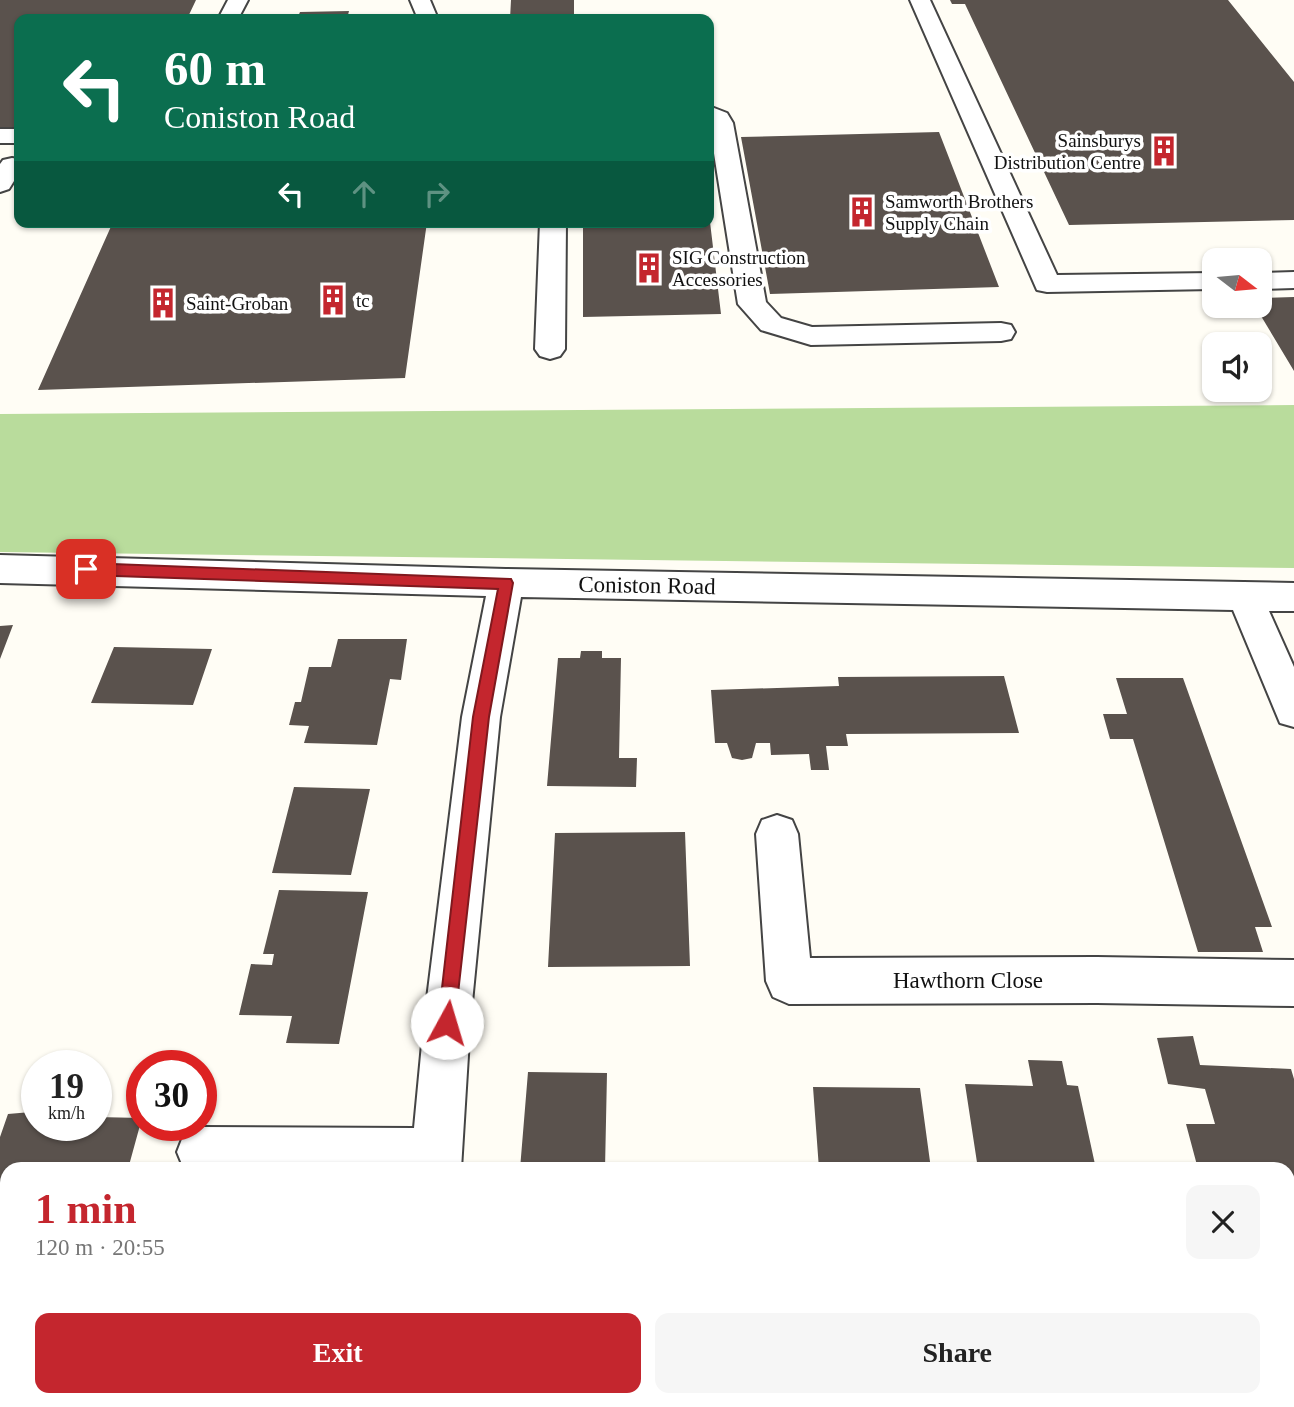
<!DOCTYPE html>
<html lang="en">
<head>
<meta charset="utf-8">
<style>
  :root { --surface:#fff; --page:#f6f6f6; --text:#222; --muted:#767676; --accent:#c4262e }
  body { margin:0; font-family:Georgia,serif; background:var(--page); color:var(--text); height:100vh; display:flex; flex-direction:column; font-size:26px; white-space:nowrap }
  * { box-sizing:border-box; margin:0 }
  p { font-size:23px; color:var(--muted) }
  .icon { flex:none; width:38px; height:38px; fill:none; stroke:currentColor; stroke-width:2; stroke-linecap:round; stroke-linejoin:round }
  .map { position:relative; flex:1; overflow:hidden }
  .details { position:absolute; left:0px; top:1162px; width:1295px; height:245px; display:flex; flex-direction:column; background:var(--surface); border-radius:21px 21px 0 0; box-shadow:0 2px 5px #0004 }
  .details>* { flex:none }
  .top-card { position:absolute; left:14px; top:14px; width:700px; height:214px; border-radius:14px; box-shadow:0 2px 5px #0004; background:#0b6e4f; color:#fff; overflow:hidden }
  .needle { width:46px; rotate:106deg }
  .tools { position:absolute; left:1202px; top:248px; display:grid; gap:14px }
  .tools a { display:grid; place-items:center; width:70px; height:70px; border-radius:14px; background:var(--surface); box-shadow:0 2px 5px #0004; font-size:35px }
  .speed { position:absolute; left:21px; top:1050px; display:flex; gap:14px; font-size:35px; font-weight:700; text-align:center }
  .speed>* { display:grid; place-content:center; width:91px; height:91px; border-radius:50%; background:var(--surface); box-shadow:0 2px 5px #0004; line-height:1 }
  .speed small { font-size:18px; font-weight:400 }
  .speed .limit { border:10px solid #d22; background:#fff; color:#111 }
  .pin { position:absolute; display:grid; place-items:center; width:60px; height:60px; color:#fff; margin:-30px; border-radius:14px; box-shadow:0 4px 10px #0006 }
  .me { position:absolute; width:77px; margin:-38px; rotate:6deg; stroke-linejoin:round; filter:drop-shadow(0 0 5px #0008) }
  .turn { display:flex; align-items:center; gap:24px; height:147px; padding:0 35px; font-size:32px }
  .turn .icon { width:91px; height:91px; stroke-width:2.5 }
  .turn b { display:block; font-size:49px; line-height:60px }
  .lanes { display:flex; align-items:center; height:66px; padding:0 35px; background:#0003; justify-content:center; gap:35px; direction:ltr }
  .lanes .off { opacity:.35 }
  .round { display:grid; place-items:center; flex:none; width:74px; height:74px; border-radius:14px; background:var(--page) }
  .headline { display:flex; align-items:center; justify-content:space-between; height:119px; padding:0 35px }
  h1 { font-size:42px; font-weight:600; line-height:52px; color:var(--accent) }
  .cta { display:flex; gap:14px; margin-top:auto; padding:14px 35px }
  .cta a { flex:1; height:80px; border-radius:14px; background:var(--accent); color:#fff; font-size:28px; font-weight:600; line-height:80px; text-align:center }
  .cta a+a { background:var(--page); color:var(--text) }
  .map>svg:first-child { display:block }
  .forest { fill:#b9dc9c }
  .building { fill:#5a524d }
  .lines { fill:none; stroke-linecap:round; stroke-linejoin:round }
  .minor-casing { stroke:#444; stroke-width:4 }
  .minor { fill:#fff; fill-rule:evenodd }
  .route { fill:#c4262e; stroke:#7f191e; stroke-width:2 }
  .labels { text-anchor:middle; stroke-width:7; stroke-linejoin:round; paint-order:stroke }
  .far-poi-label { font-size:19px; fill:#111; stroke:#fff; text-anchor:start }
  .street-label { font-size:23px; fill:#111; stroke:#fff }
</style>
</head>
<body>
<div class="map">
<svg width="1294" height="1407" viewBox="0 0 1294 1407">
  <rect width="100%" height="100%" fill="#fffdf5"/>
  <path class="forest" d="M1294 405V568L0 552V414Z"/>
  <path class="building" d="M0 0H196L187 19H19V127L0 128Z
    M511 0H574V19H510Z
    M950 0H1228L1294 82V220L1069 225 965 4H952Z
    M349 11 347 19H297L300 12Z
    M939 132 999 287 770 294 741 137Z
    M113 222H427L405 378 38 390Z
    M583 222H710L721 314 583 317Z
    M1294 297V371L1255 306H1260V298Z
    M13 625 0 659V626Z
    M338 639H407L401 680 390 679 377 745 304 743 309 726 289 725 295 702H301L309 667H331Z
    M114 647 212 649 193 705 91 703Z
    M581 651H602V658H621L619 758H637L636 787 547 786 558 658H580Z
    M1004 676 1019 733 846 734 848 746H826L829 770H811L809 754 771 755 770 743H756L752 758 742 760 732 758 727 743H715L711 690 839 686 838 677Z
    M1116 678H1183L1272 927H1255L1263 952H1198L1133 739H1110L1103 714H1127Z
    M294 787 370 789 351 875 272 873Z
    M685 832 690 966 548 967 555 833Z
    M279 890 368 892 339 1044 286 1043 292 1016 239 1015 251 964 272 965 274 954H263Z
    M1193 1036 1200 1065 1291 1069 1294 1079V1251H1288V1169H1198L1186 1124H1215L1205 1089 1168 1084 1157 1038Z
    M1028 1060 1062 1061 1067 1085 1078 1086 1096 1169H978L965 1084 1033 1086Z
    M528 1072 607 1073 605 1169H520Z
    M813 1087 920 1088 931 1169H819Z
    M37 1108V1125H96V1117L142 1118 128 1169H7V1203H0V1137L8 1114 31 1112Z
    M101 1400H255L254 1407H99Z"/>
  <g class="lines">
    <g class="minor-casing">
      <path id="minor" d="M228 0H248L238 19H218Z
        M410 0H430L438 19H418Z
        M910 0H930L1057 275 1214 273V289L1047 292 1037 290Z
        M709 106 727 113 733 123 766 302 781 318 812 327 1001 323 1011 325 1015 332 1011 339 1001 341 811 345 761 330 738 304 709 122Z
        M0 129H19V143H0Z
        M12 158 19 159V173L9 189 0 192V164L3 160Z
        M540 222H566L565 349 560 356 550 359 540 356 535 349Z
        M1294 272V288L1260 289V273Z
        M0 555 506 569 1294 583V611H1269L1294 667V727L1280 723 1233 610 521 597 500 717 470 1023 461 1169H184L177 1152 184 1134 202 1127 414 1128 424 1023 462 717 486 596 0 583Z
        M777 815 792 820 798 834 810 958 1097 957 1294 960V1006L1097 1003 789 1004 773 997 766 981 756 834 762 820Z
        M408 1400H464L465 1407H409Z"/>
    </g>
    <use href="#minor" class="minor"/>
  </g>
  <path class="route" d="M86 563 511 579 513 583 489 717 454 1029 447 1032 440 1029 438 1023 473 717 498 589 86 575 79 569Z"/>
  <defs>
    <g id="building-bare" transform="scale(2.415)"><path d="M-4-6H4V6H1V3H-1V6H-4ZM-2.5-4.3h1.7v1.8h-1.7ZM.8-4.3h1.7v1.8H.8ZM-2.5-1h1.7V.8h-1.7ZM.8-1h1.7V.8H.8Z" fill="#c4262e" stroke="#fff" stroke-width="2.5" paint-order="stroke"/></g>
  </defs>
  <g fill-rule="evenodd">
    <use href="#building-bare" x="1164" y="151"/>
    <use href="#building-bare" x="862" y="212"/>
    <use href="#building-bare" x="649" y="268"/>
    <use href="#building-bare" x="333" y="300"/>
    <use href="#building-bare" x="163" y="303"/>
  </g>
  <g class="labels">
    <g class="far-poi-label">
      <text x="1141" y="147" text-anchor="end">Sainsburys<tspan x="1141" dy="22">Distribution Centre</tspan></text>
      <text x="885" y="208">Samworth Brothers<tspan x="885" dy="22">Supply Chain</tspan></text>
      <text x="672" y="264">SIG Construction<tspan x="672" dy="22">Accessories</tspan></text>
      <text x="356" y="307">tc</text>
      <text x="186" y="310">Saint-Groban</text>
    </g>
    <g class="street-label">
      <text transform="translate(647 585) rotate(1)" y="8">Coniston Road</text>
      <text x="968" y="988">Hawthorn Close</text>
    </g>
  </g>
</svg>
<div class="tools">
<a><svg class="needle" viewBox="-14 -14 28 28"><path d="M0-13l5 13h-10z" fill="#e53935"/><path d="M0 13l5-13h-10z" fill="#767676"/></svg></a>
<a><svg class="icon" aria-label="sound" viewBox="0 0 24 24"><path d="M4 9h4l5-4v14l-5-4H4zM17 9q2 3 0 6"/></svg></a>
</div>
<div class="speed"><div>19<small>km/h</small></div><div class="limit">30</div></div>
<div class="pin" style="left:86px;top:569px;background:#d93025"><svg class="icon" aria-label="arrive" viewBox="0 0 24 24"><path d="M6 21V4h12l-3 4 3 4H6"/></svg></div>
<svg class="me" style="left:447px;top:1023px" viewBox="-20 -20 40 40"><circle r="19" fill="#fff"/><path d="M0-13L10 11 0 6-10 11z" fill="#c4262e"/></svg>
<div class="top-card">
<div class="turn"><svg class="icon" aria-label="left" viewBox="0 0 24 24"><path d="M17 20v-9H6M10 6l-5 5 5 5"/></svg><div><b>60 m</b>Coniston Road</div></div>
<div class="lanes"><svg class="icon" aria-label="left" viewBox="0 0 24 24"><path d="M17 20v-9H6M10 6l-5 5 5 5"/></svg><svg class="icon off" aria-label="ahead" viewBox="0 0 24 24"><path d="M12 20V5M6 11l6-6 6 6"/></svg><svg class="icon off" aria-label="right" viewBox="0 0 24 24"><path d="M7 20v-9h11M14 6l5 5-5 5"/></svg></div>
</div>
<section class="details">
<div class="headline"><div><h1>1 min</h1><p>120 m · 20:55</p></div><a class="round"><svg class="icon" aria-label="close" viewBox="0 0 24 24"><path d="M6 6l12 12M18 6L6 18"/></svg></a></div>
<div class="cta"><a>Exit</a><a>Share</a></div>
</section>
</div>
</body>
</html>
